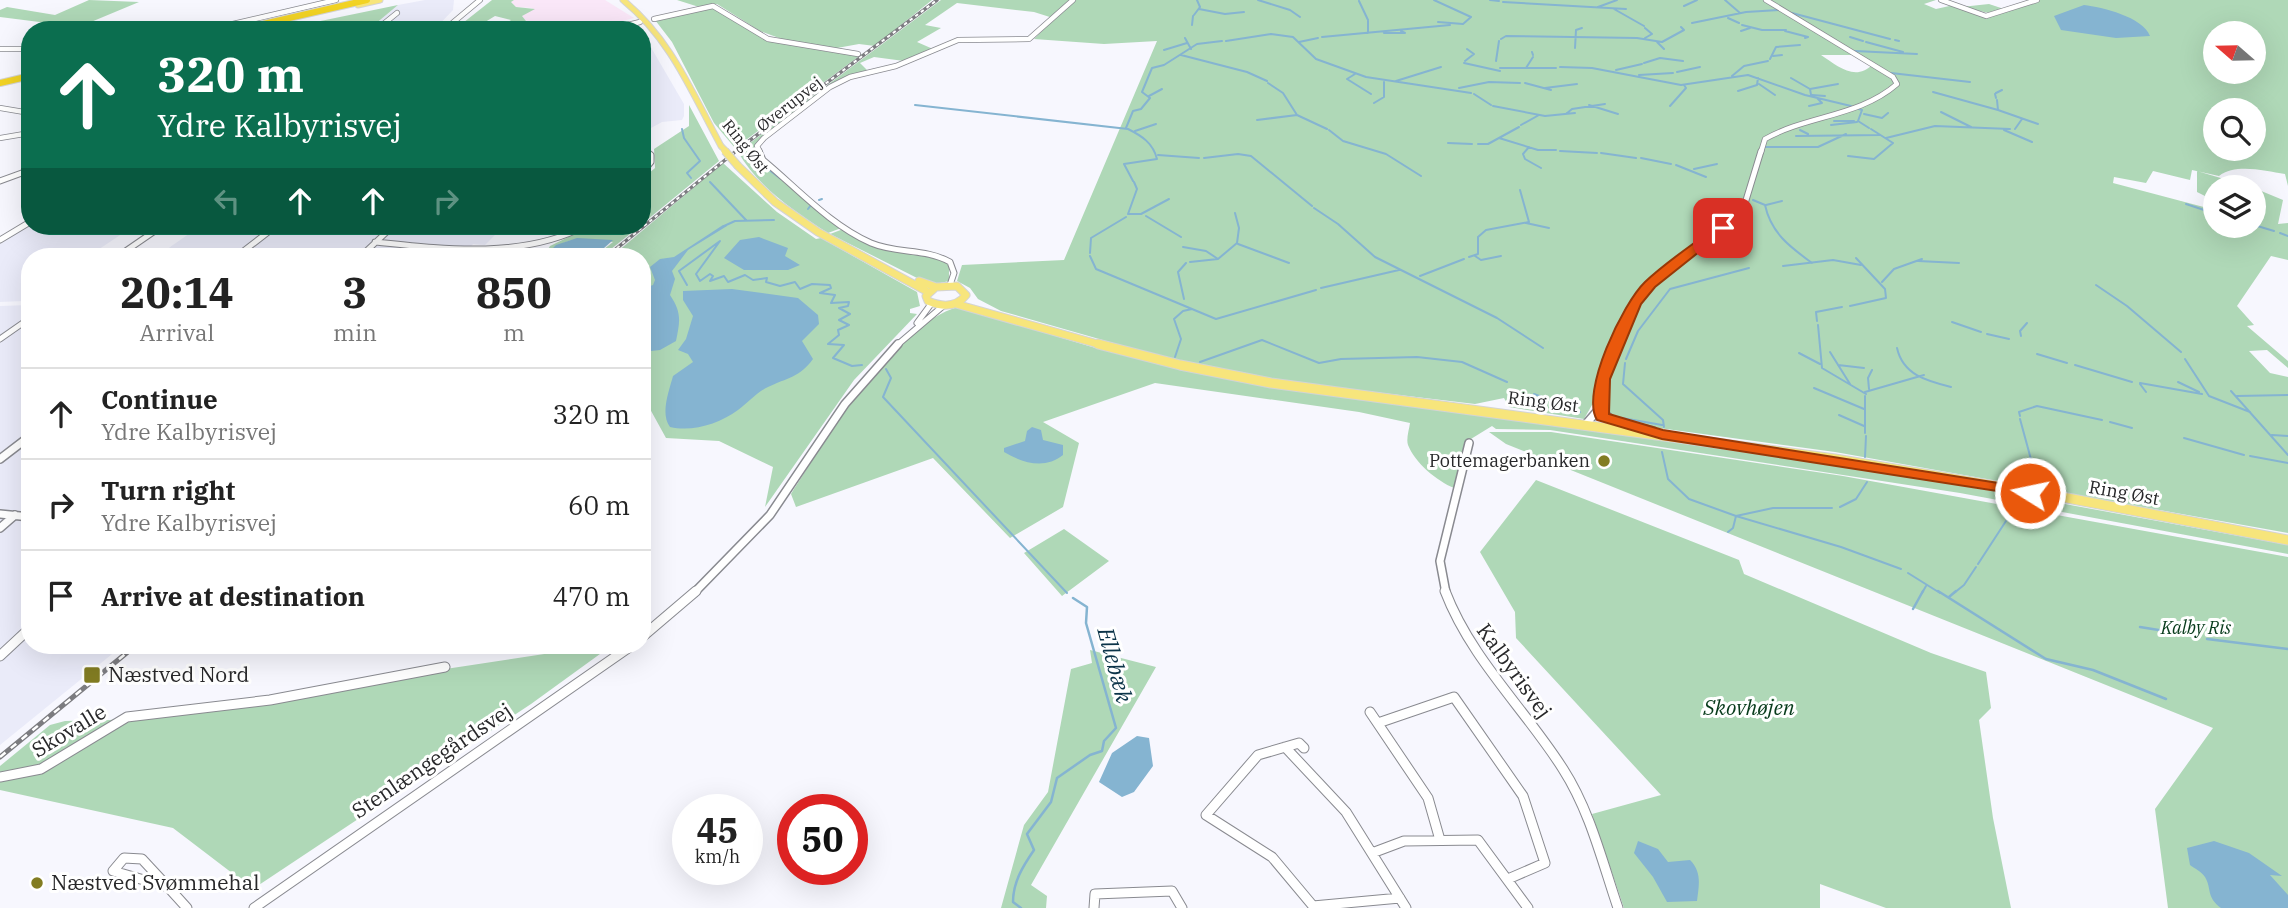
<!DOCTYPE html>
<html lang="en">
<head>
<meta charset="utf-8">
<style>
  :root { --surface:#fff; --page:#f6f6f6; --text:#222; --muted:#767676; --line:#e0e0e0 }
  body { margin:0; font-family:"IBM Plex Serif",serif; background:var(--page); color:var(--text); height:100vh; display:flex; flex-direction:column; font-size:26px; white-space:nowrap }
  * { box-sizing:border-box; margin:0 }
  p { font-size:23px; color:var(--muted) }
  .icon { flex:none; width:38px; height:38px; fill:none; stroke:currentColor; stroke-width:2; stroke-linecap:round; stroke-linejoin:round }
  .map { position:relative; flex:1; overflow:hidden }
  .sheet { position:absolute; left:21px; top:248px; width:630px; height:406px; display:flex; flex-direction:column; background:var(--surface); border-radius:28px; box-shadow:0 7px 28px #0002 }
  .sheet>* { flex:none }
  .top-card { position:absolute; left:21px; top:21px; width:630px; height:214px; border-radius:28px; box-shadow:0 7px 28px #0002; background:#0b6e4f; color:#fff; overflow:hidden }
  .needle { width:46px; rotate:290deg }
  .controls { position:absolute; left:2203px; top:21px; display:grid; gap:14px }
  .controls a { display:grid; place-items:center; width:63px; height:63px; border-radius:50%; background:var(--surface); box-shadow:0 7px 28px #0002; font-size:35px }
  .speed { position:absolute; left:672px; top:794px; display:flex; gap:14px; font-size:35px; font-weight:700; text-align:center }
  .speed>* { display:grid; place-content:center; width:91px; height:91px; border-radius:50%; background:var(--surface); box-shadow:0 7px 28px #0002; line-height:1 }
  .speed small { font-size:18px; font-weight:400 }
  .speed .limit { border:10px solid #d22; background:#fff; color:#111 }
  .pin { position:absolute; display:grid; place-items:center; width:60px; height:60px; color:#fff; margin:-30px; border-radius:14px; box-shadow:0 4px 10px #0006 }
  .me { position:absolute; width:77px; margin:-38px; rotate:280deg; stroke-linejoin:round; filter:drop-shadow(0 0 5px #0008) }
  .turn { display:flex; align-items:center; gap:24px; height:147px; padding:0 21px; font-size:32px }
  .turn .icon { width:91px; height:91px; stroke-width:2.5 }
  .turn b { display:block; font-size:49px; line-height:60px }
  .lanes { display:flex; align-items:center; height:66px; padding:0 21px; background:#0003; justify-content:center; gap:35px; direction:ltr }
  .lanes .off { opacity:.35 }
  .eta { display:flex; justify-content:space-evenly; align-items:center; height:119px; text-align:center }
  .eta b { font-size:42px; font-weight:700; line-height:49px }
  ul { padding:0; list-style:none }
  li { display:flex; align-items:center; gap:21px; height:91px; padding:0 21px; border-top:2px solid var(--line) }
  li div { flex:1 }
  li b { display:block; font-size:26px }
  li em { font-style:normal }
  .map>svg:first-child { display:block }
  .built { fill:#eaebf9 }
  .industrial { fill:#fae7f8 }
  .green { fill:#afd8b7; fill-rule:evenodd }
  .water { fill:#85b4d1 }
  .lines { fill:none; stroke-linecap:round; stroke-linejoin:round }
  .stream-far1 { stroke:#85b4d1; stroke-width:2 }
  .stream { stroke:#85b4d1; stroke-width:2.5 }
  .minor-far3-casing { stroke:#898a90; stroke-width:6 }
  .minor-far2-casing { stroke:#898a90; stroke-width:7 }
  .minor-far1-casing { stroke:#898a90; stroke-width:10 }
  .minor-casing { stroke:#898a90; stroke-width:11 }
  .major-far2-casing { stroke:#d4d4d4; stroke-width:7 }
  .major-far1-casing { stroke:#d4d4d4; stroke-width:9 }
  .major-casing { stroke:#d4d4d4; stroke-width:11 }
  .highway-casing { stroke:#d4d4d4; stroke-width:8 }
  .minor-far3 { stroke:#fff; stroke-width:4.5 }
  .minor-far2 { stroke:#fff; stroke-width:5 }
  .minor-far1 { stroke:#fff; stroke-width:7 }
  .minor { stroke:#fff; stroke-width:9 }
  .major-far2 { stroke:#f7e57c; stroke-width:5 }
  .major-far1 { stroke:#f7e57c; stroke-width:7 }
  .major { stroke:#f7e57c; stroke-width:9 }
  .highway { stroke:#f2d324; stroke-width:6 }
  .rail-far1-casing { stroke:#7c7c80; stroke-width:3.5 }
  .rail-casing { stroke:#7c7c80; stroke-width:5 }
  .rail-far1 { stroke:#fff; stroke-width:2; stroke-dasharray:3.5; stroke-linecap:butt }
  .rail { stroke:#fff; stroke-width:2.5; stroke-dasharray:7; stroke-linecap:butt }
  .major-bridge-far1-casing { stroke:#d4d4d4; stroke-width:7; stroke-linecap:butt }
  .major-bridge-casing { stroke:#d4d4d4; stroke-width:9; stroke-linecap:butt }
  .major-bridge-far1 { stroke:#f7e57c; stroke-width:5 }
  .major-bridge { stroke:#f7e57c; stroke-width:7 }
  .route { fill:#ea580c; stroke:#983908; stroke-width:2 }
  .poi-dot { fill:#827c22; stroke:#fff; stroke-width:2.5 }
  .labels { text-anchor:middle; stroke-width:6; stroke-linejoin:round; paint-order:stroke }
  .far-street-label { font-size:16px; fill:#28282a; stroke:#fff }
  .street-label { font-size:18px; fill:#28282a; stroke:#fff }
  .poi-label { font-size:18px; fill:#28282a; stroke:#fff; text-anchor:end }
  .park-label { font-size:18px; font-style:italic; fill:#073b1b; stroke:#fff }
  .near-street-label { font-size:21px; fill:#28282a; stroke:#fff }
  .near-poi-label { font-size:21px; fill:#28282a; stroke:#fff; text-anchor:start }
  .near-park-label { font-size:21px; font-style:italic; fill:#073b1b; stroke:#fff }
  .near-water-label { font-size:23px; font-style:italic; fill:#0c3449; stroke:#fff }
</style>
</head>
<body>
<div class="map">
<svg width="2288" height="908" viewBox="0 0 2288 908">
  <rect width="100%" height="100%" fill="#f7f7fe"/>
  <path class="built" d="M425 0H454L453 10 434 30H368L398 5Z
    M642 32 684 104V116L682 120 662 122 642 133Z
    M30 225V226H134L87 257H30V296L23 301 0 302V244Z
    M200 226H504L485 245 473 244 461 257H156Z
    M30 305V646H122L0 745V306Z"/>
  <path class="industrial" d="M514 0H605L634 18 588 30H514L526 21 522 16 533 8 516 7 511 2Z"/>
  <path class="green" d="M89 0 139 2 79 27 0 17V10L7 7 55 15Z
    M492 0H514L511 2 516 7 535 9 522 16 526 21 514 30H496L511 20 495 16 472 30H454Z
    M677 0H932L875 46 859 44 826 50 790 42 760 31 717 4 699 7Z
    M941 0H1936L1924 4 1936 9 1954 5 1985 16 1989 13 1961 7 1989 4 2004 9 2030 0H2288V186L2285 174C2265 171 2236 163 2219 176L2192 170 2190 180 2153 171 2146 183 2114 177 2113 183 2215 210 2216 226H2254V188L2283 200 2278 224 2288 223V260L2271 256 2237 306 2254 325 2247 326 2288 361V368L2267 350 2249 351 2270 373 2288 377V533L1835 452 1659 428 1611 416 1606 406 1592 405 1584 419 1509 407 1504 398 1475 404 1290 382 1208 367 1127 347 1001 311 978 299 970 288 957 281 962 265 1064 260 1157 41 1104 44 1034 39 1063 10 1053 18 1034 12 957 3 925 25 941 28 917 42 933 49 904 61 874 57 860 63 868 71 836 82 761 138 754 147 757 156 844 227 828 233C794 211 759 188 738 152ZM2216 33H2254V72H2216ZM1821 55H1857L1872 65C1855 82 1836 65 1821 55ZM2216 110H2254V149H2216Z
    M398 5 368 30H308L306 24Z
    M715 7 766 40 830 52 862 54 735 148 714 123 672 42 655 20Z
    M689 105 719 161 642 224V179L655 168 654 149 689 126Z
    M723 163 777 212 816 239 821 238 917 292 920 306 910 309V313L917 314 854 380 765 507 773 467 719 441 666 438 650 409 642 385V257H611Z
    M2197 171 2251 187H2216L2215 201 2197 192Z
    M591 226H615L596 227 618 235 628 226H640L601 257H594L613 242C581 238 567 235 543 257L550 246Z
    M846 228C877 250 913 249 949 263V281L936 284 923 281 830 234Z
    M958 307 1099 349 1210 375 1813 461 1978 488 2288 545V554L1960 493 1550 430 1496 429 1492 426 1466 442 1454 488C1437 481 1415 463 1408 445 1406 439 1409 430 1410 423L1359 412 1155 383 1043 422 1079 443 1063 507 1010 538 933 458 796 507 791 494C827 438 892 326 958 307Z
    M1489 432H1551L1843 476 2288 557V908H2168L2155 809 2213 728 1506 444Z
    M1536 480 1739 560 1744 574 1931 653 1986 672 1991 708 1979 720 1993 818 2011 908H1886L1820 884V908H1624L1592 814 1661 795 1516 638 1515 612 1480 552Z
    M1064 529 1109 561 1062 596 1024 553Z
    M597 646H611L531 704 253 889 173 828 0 790V766L50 725 65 721 110 720Z
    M1090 650 1156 667 1031 885 1047 896 1046 908H1001L1024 825 1048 792 1071 669 1092 663Z"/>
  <path class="water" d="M2084 5C2102 7 2143 17 2150 36L2116 38 2061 30 2054 16Z
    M723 225 727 226 688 250 672 271 675 279 670 295C682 313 680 321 676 341L660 350 642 352V289L653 285 655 280 650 267 660 259 674 257Z
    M759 237 788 248 785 256 800 265 788 270H744L724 258 740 240Z
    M577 238 613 240 594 257H544L556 245Z
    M732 289 798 298 818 315 819 324 802 341 813 359C800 377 787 378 768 387 757 392 748 403 738 410 719 424 693 432 670 427 660 414 669 391 673 376L693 362 688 354 678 350 686 339 693 316 683 300V291Z
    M1032 427 1041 430 1043 440 1063 445V455C1046 469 1024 464 1004 452V448L1025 441 1027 431Z
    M1137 736 1149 738 1153 766 1134 792 1122 797 1099 782 1112 753Z
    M1638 841 1658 849 1668 862 1690 860C1702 872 1699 885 1697 901L1667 902 1653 877 1634 853Z
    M2214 841 2249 853 2282 876 2270 875 2288 895V908H2221C2206 897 2212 889 2205 877 2202 872 2194 868 2190 865L2187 848Z"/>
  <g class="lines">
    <path class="stream-far1" d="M1258 0 1290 10 1300 17
      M1434 0 1471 17 1463 24 1438 22
      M1490 0 1499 1
      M1725 0 1740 13
      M1359 1 1368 20
      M1503 2 1626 9
      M1684 6 1697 0
      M1598 7 1617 0
      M1199 9 1225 14 1244 12
      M1614 9 1644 26
      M1792 13 1890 39
      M1194 15 1200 7 1197 0
      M1728 18 1739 23
      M1368 21V33
      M1692 23 1746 12 1779 10
      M1192 25 1193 16
      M1742 25 1762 30H1786
      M1645 28 1652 34 1645 38
      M1741 31 1750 28
      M1785 31 1808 37 1805 38
      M1384 33H1405L1401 31
      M1322 37 1450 25
      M1850 37 1863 41
      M1185 38 1191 49
      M1501 39 1506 36 1637 38 1662 42 1684 30 1681 27
      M1895 40 1899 41
      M1226 41 1271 34 1293 37 1316 59 1366 77 1471 93
      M1299 42 1318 38
      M1657 42 1664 49
      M1866 42 1903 52
      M1575 48 1576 30 1582 28
      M1164 50 1187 43
      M1855 51 1917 54
      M1532 52 1533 55
      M1181 55 1247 72 1267 81
      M1773 56 1782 55
      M1770 59 1776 47 1800 45
      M1465 61 1474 54 1467 49
      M1496 61 1499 41
      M1464 63 1500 71
      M1644 63 1660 58 1683 61
      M1560 67 1592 68 1681 85 1748 75 1805 95 1851 106
      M1500 68H1556
      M1526 68 1533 57
      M1616 70 1642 64
      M1677 72 1700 67
      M1891 73 1970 82
      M1355 74 1347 79 1371 94
      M1639 75 1673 73
      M1732 76 1744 66 1768 61
      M1791 78 1810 89 1811 95
      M1396 81 1441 67
      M1268 83 1283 93 1297 115 1327 129
      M1525 83 1551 90
      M1759 84 1775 95
      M1459 88 1489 82 1520 83
      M1545 88 1577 84
      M1810 89 1838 84
      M1738 91 1757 85 1758 78
      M1933 92 1998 110
      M1996 93 2002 90
      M1474 94 1491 105
      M1995 94 1996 98
      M1812 95 1825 96
      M1149 96 1162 89
      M1997 100 1998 110 2038 124
      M1374 103 1384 97V82
      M915 105 1128 129C1142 136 1153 143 1157 159L1124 164 1133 181
      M1589 105 1618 114
      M1493 106 1545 116 1575 113
      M1670 106 1686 88 1684 85
      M1809 106 1822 103 1817 98
      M1859 109 1862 110 1858 121 1869 128
      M1941 112 1971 127
      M1566 114 1572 109 1605 104
      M1864 114 1882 118 1888 113
      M1257 120 1297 115
      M1834 121H1854
      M1521 125 1539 115
      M1831 125 1857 122
      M1126 128 1133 111 1141 109 1150 98 1142 92 1152 68 1164 65 1197 44 1222 41
      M682 129 684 138 700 161 687 173 691 178
      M2015 129 2022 119
      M1329 130 1343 141 1386 154 1421 176
      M1800 130 1808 134
      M2004 130 2032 142
      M1135 131 1156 124
      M1796 136 1880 135
      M1499 138 1538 150H1556
      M1886 138 1935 126 2010 129
      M1448 143 1472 144
      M1478 144H1488L1519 127
      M1529 147 1523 154 1525 159 1541 168
      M1765 147H1818L1846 134
      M1560 151 1597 153
      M1601 153 1636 158
      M748 154 781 179
      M1158 155 1199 158
      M1848 156 1874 159 1893 143 1871 129
      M1204 158 1238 154 1251 156 1312 206
      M1641 158 1671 164
      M1676 165 1706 177
      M1694 169 1717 164
      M710 182 746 220
      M1134 182 1137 189 1128 214H1141L1169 199
      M819 200 822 199
      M1753 200 1765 205C1771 233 1790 247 1812 263
      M2186 204 2216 214
      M1766 205 1782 201
      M1314 208 1338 224 1375 257 1497 318 1543 348
      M808 209 811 205
      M1146 216 1181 237
      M1526 223 1549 228
      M2254 225 2274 231
      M724 226 735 221 774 220
      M2280 233 2288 236
      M1238 244 1289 263
      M1183 247 1206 251 1218 259
      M1090 253 1091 238 1126 217
      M1090 256 1096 269 1216 319 1316 290
      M1475 256 1481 260 1501 256
      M1469 257 1478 254V237L1486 230 1529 222 1520 190
      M1918 261 1959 263
      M1190 262 1218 259 1237 243 1239 228 1235 213
      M1783 266 1833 260 1861 265
      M1420 276 1464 259
      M1882 282 1894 269 1922 259
      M687 285 679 271 720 241 696 274 700 281 710 274 713 276 710 281 724 276 728 282 745 275 753 280 767 278 766 282 780 286 795 282 800 289 812 284 830 285 831 288 820 293 835 295 831 303 849 302 848 306 839 308 850 314 839 320 849 325 838 330 839 335 828 344 844 345 833 358 852 366 862 365
      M2096 285 2127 306 2181 352
      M1321 288 1399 270
      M1184 299 1178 272 1186 263
      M1850 306 1886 298 1885 289 1856 258
      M1817 321 1816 312 1842 307
      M1952 322 1981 332
      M1818 325 1822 368 1866 394
      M1987 334 2009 339
      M2021 336 2020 331 2027 323
      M1897 348C1903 375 1927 381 1951 387
      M1830 352 1850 384
      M1799 353 1820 364
      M2037 354 2067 363
      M1175 357 1181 339 1174 319 1183 311 1192 309
      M1626 359 1638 331 1670 289 1749 268
      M2185 359 2209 396 2250 412
      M1200 362 1262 340 1319 363 1341 359 1417 357 1462 362 1507 382
      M1625 363 1623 384 1663 420 1664 427
      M1838 365 1864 368
      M2075 365 2132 382
      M886 369 891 378 883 397 1067 593
      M2178 382 2199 392
      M2140 383 2202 394
      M2140 384 2146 392
      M1814 388 1864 409
      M1869 389 1868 378 1872 370
      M2231 391 2288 455
      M1865 392 1924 375
      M1534 394 1580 412
      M1865 396V433
      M2237 396 2288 395
      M1839 415 1864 426
      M2020 416 2019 412 2037 406 2102 420
      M1622 418 1662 425
      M2020 419 2038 485
      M2110 422 2132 428
      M2272 435 2288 436
      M2184 438 2244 455
      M1662 452 1668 479 1689 499 1736 516 1733 528 1728 532
      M2250 456 2288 463
      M1865 457 1866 436
      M1840 507 1856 499 1867 482
      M1736 516 1841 547 1901 569
      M1736 516 1773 508H1832
      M1978 564 2006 521
      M1908 573 1940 593
      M1922 593 1926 586
      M1954 593 1964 585 1976 567"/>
    <path class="stream" d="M1938 591 2046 659 2093 670 2166 699
      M1949 597 1956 591
      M1913 609 1923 591
      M2140 627 2196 636
      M2207 639 2288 649
      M1021 908 1013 902C1013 882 1023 866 1034 850L1027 834 1051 802 1057 778 1090 755 1102 751 1104 741 1116 728 1086 623 1087 607 1073 598"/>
    <g class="minor-far3-casing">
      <path id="minor-far3" d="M1941 0 1986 16 2037 0
        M654 19 713 6 768 39 858 54
        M207 30 336 0
        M376 30 397 13
        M444 30 480 0
        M607 30 640 22
        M0 49H30
        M0 108 30 113
        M0 138 30 133
        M642 147 648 152
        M760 152 757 146 764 138 830 87 850 77 896 66 958 40 1029 39 1073 0
        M1761 152 1765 139C1808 115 1859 117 1897 84L1893 77 1766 0"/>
    </g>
    <g class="minor-far2-casing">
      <path id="minor-far2" d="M759 151 763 160C797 188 830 225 871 243 897 254 925 248 950 262L954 273 950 285
        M642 173 651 162V155L646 151
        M0 181 30 170
        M276 226 241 253 352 257
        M0 240 30 222
        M375 242C442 249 523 259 585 226
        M117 257 162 226
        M360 257 393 226
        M917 323 931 304
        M0 339 30 318
        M896 346 943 306
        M1617 346 1635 302 1651 284 1743 210 1761 151"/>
    </g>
    <g class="minor-far1-casing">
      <path id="minor-far1" d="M1599 409 1615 423 1653 431
        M1586 424 1599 409 1603 379 1617 344
        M0 459 30 436
        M0 514 30 517
        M0 528 15 515
        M694 593 770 515 845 404 898 344
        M1446 593 1440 561 1469 443"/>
    </g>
    <g class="minor-casing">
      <path id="minor" d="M1445 591C1471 659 1525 709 1563 769 1590 811 1602 861 1618 908
        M642 637 696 591
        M0 656 30 628
        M1370 712 1428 798 1440 840
        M1378 723 1454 697 1523 796 1545 863 1508 879
        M1285 747 1346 812 1406 908
        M1304 748 1299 743 1258 755 1206 815 1272 857 1313 906 1400 898
        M0 777 41 769 127 717 270 700 445 667
        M1372 853 1404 841 1478 840 1528 908
        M124 858 142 859 168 887 113 871Z
        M168 887 171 888
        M168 887 187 908
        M254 908 631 646
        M1094 908 1095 894 1172 891 1182 908"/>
    </g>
    <g class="major-far2-casing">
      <path id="major-far2" d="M623 0C671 39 692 93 721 146
        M358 5 380 0"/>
    </g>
    <g class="major-far1-casing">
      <path id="major-far1" d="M738 166 775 202 818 232 928 292
        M919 281 936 287
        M957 286 966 295C956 308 942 307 928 301L926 296 936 287Z
        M956 304 1105 346"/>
    </g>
    <g class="major-casing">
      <path id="major" d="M1098 344 1180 365 1271 383 1835 459 2062 497 2288 540"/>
    </g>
    <g class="highway-casing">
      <path id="highway" d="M237 30 367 0
        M0 83 30 76"/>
    </g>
    <use href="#minor-far3" class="minor-far3"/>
    <use href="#minor-far2" class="minor-far2"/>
    <use href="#minor-far1" class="minor-far1"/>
    <use href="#minor" class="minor"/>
    <use href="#major-far2" class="major-far2"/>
    <use href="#major-far1" class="major-far1"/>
    <use href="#major" class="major"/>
    <use href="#highway" class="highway"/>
    <g class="rail-far1-casing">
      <path id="rail-far1" d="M606 257 741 147 937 0"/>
    </g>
    <g class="rail-casing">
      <path id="rail" d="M0 757 135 646"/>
    </g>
    <use href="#rail-far1" class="rail-far1"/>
    <use href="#rail" class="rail"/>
    <g class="major-bridge-far1-casing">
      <path id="major-bridge-far1" d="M721 146 727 152"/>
    </g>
    <g class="major-bridge-casing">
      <path id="major-bridge" d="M725 151 738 166"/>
    </g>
    <use href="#major-bridge-far1" class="major-bridge-far1"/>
    <use href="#major-bridge" class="major-bridge"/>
  </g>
  <path class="route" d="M1718 225 1729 228 1655 287 1641 304 1610 379 1609 414 1663 430 2030 488 2038 493 2036 497 1662 439 1597 420C1580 392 1623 303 1645 282 1667 261 1694 244 1718 225Z"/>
  <g class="poi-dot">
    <circle cx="1604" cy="461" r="7"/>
    <rect x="83" y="666" width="18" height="18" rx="3.5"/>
    <circle cx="37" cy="883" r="7"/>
  </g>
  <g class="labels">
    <g class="far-street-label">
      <text transform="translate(789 104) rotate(-38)" y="6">Øverupvej</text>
      <text transform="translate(746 146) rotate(51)" y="6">Ring Øst</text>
    </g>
    <g class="street-label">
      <text transform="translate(1543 402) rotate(7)" y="6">Ring Øst</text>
      <text transform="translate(2124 493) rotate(10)" y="6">Ring Øst</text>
    </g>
    <g class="poi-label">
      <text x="1590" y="467">Pottemagerbanken</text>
    </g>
    <g class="park-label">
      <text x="2196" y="634">Kalby Ris</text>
    </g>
    <g class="near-street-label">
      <text transform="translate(1514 671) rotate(54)" y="7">Kalbyrisvej</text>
      <text transform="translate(69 731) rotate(-31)" y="7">Skovalle</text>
      <text transform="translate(432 761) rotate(-34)" y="7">Stenlængegårdsvej</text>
    </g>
    <g class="near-poi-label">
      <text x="108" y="682">Næstved Nord</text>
      <text x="51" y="890">Næstved Svømmehal</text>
    </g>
    <g class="near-park-label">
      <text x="1749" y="715">Skovhøjen</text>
    </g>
    <g class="near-water-label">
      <text transform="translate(1115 665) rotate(75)" y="8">Ellebæk</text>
    </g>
  </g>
</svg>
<div class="controls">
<a><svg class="needle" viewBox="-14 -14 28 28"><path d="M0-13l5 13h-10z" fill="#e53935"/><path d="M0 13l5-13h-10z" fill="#767676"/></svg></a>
<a><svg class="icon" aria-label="search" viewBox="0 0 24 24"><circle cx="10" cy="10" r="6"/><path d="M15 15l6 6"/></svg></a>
<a><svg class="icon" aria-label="layers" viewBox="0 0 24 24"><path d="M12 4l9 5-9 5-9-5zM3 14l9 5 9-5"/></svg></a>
</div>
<div class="speed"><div>45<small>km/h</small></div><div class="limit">50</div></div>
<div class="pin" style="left:1723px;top:228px;background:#d93025"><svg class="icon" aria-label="arrive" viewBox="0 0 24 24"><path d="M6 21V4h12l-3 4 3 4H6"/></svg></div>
<svg class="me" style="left:2030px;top:493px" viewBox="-20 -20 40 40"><circle r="17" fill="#ea580c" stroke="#fff" stroke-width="3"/><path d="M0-11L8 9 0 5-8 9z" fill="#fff"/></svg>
<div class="top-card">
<div class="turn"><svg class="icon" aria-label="ahead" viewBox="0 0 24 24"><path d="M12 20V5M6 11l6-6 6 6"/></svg><div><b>320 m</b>Ydre Kalbyrisvej</div></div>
<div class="lanes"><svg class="icon off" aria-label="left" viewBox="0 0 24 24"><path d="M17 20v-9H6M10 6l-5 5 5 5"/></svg><svg class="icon" aria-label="ahead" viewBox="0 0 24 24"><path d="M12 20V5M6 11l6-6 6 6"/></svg><svg class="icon" aria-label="ahead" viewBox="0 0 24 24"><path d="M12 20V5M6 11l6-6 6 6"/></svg><svg class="icon off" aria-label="right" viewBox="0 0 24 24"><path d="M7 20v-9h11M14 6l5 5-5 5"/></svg></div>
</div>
<section class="sheet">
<div class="eta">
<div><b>20:14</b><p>Arrival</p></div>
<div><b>3</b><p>min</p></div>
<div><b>850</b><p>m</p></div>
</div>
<ul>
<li><svg class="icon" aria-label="ahead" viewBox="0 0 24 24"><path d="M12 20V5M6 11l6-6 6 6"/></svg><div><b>Continue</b><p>Ydre Kalbyrisvej</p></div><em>320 m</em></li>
<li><svg class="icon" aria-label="right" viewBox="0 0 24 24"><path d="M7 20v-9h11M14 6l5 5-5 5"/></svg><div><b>Turn right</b><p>Ydre Kalbyrisvej</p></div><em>60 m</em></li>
<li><svg class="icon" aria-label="arrive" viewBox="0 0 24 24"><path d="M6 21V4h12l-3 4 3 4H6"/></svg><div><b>Arrive at destination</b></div><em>470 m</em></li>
</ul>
</section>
</div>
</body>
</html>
